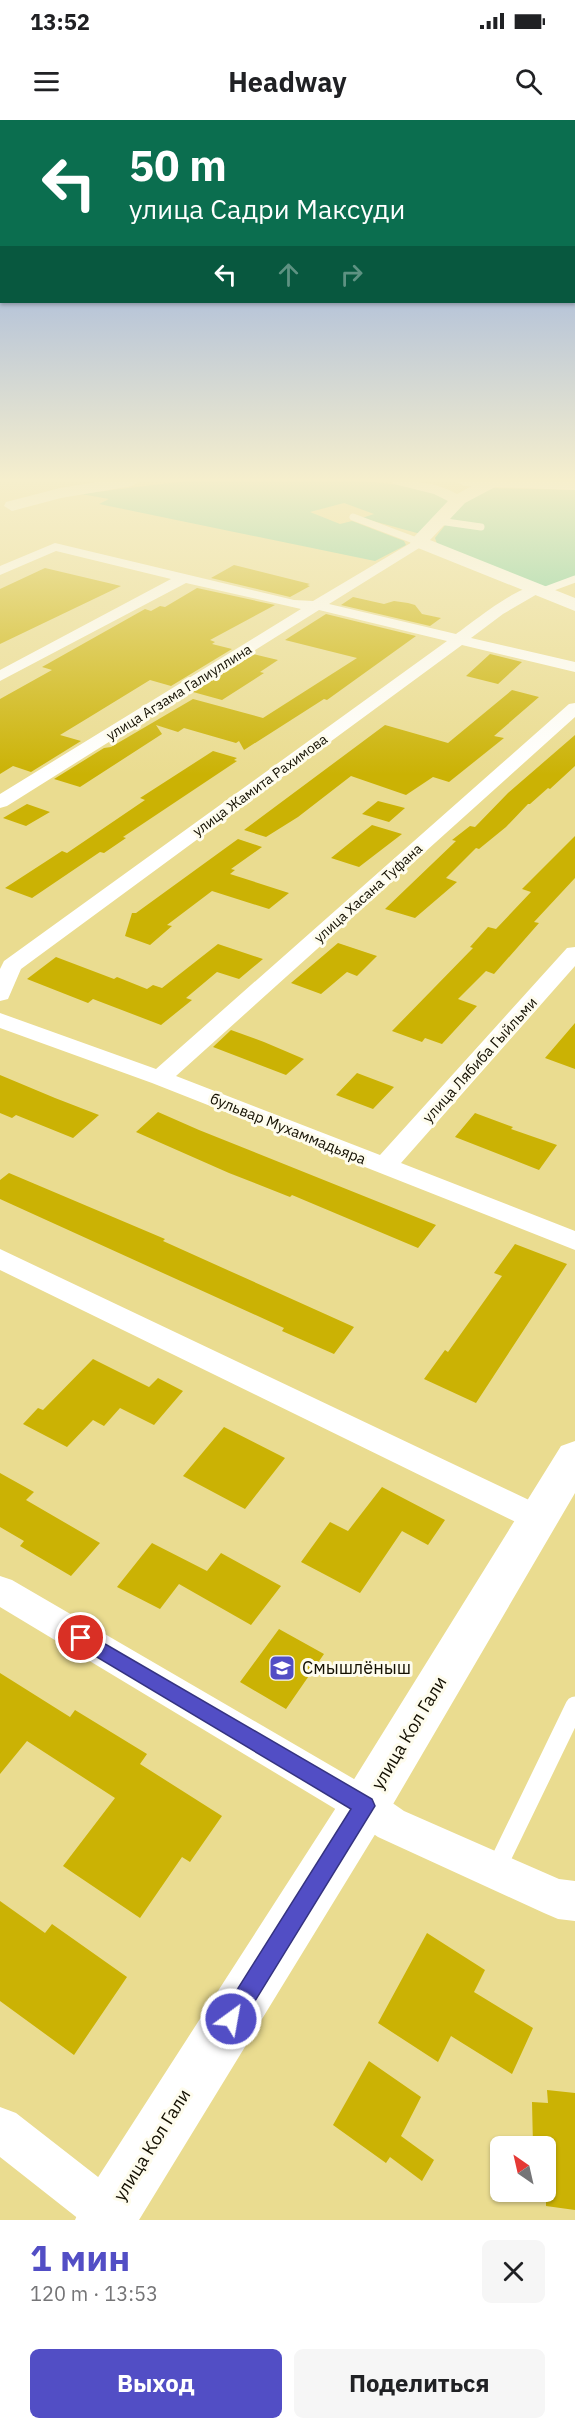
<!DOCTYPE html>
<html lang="ru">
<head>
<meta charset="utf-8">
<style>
  :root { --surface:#fff; --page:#f6f6f6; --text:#202124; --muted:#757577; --accent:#524ec5 }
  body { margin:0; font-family:"IBM Plex Sans",sans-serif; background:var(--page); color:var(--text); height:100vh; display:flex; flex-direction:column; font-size:22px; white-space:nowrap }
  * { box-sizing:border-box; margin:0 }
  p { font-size:20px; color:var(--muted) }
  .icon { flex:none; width:33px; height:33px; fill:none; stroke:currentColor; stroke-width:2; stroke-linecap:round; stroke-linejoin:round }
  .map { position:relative; height:2100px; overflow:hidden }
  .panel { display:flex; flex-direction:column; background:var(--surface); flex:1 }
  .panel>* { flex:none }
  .guide { position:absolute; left:0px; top:0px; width:576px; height:183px; box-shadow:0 2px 4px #0004; background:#0b6e4f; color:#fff; overflow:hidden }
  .needle { width:39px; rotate:326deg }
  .fabs { position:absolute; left:490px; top:2016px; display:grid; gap:12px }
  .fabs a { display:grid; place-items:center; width:66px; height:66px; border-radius:9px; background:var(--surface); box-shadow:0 2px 4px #0004; font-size:30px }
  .pin { position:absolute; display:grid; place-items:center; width:51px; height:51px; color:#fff; margin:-26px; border:3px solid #fff; border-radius:50%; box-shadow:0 2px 6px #0007 }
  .me { position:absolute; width:66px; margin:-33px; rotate:32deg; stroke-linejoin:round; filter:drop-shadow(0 0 4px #0008) }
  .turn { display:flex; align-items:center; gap:21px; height:126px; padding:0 30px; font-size:27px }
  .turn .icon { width:78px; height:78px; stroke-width:2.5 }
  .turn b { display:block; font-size:42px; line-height:51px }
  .lanes { display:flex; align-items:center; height:57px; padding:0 30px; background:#0003; justify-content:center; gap:30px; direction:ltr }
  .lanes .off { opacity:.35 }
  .round { display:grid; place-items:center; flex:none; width:63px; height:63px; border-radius:9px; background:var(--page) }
  .overview { display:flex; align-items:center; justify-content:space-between; height:102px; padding:0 30px }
  h1 { font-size:36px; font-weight:700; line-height:45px; color:var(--accent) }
  .action { display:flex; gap:12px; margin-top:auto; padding:12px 30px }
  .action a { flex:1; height:69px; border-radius:9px; background:var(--accent); color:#fff; font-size:24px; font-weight:700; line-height:69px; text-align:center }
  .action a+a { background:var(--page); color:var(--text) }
  .status { display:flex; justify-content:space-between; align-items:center; height:42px; padding:0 30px; background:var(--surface); direction:ltr }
  .status svg { height:16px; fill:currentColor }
  header { display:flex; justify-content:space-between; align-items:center; height:78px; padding:0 30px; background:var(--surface); font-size:27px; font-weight:700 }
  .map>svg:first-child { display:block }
  .green { fill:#6ccd9a }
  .building { fill:#cbb204 }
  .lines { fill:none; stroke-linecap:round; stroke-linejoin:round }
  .lane-far1 { stroke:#fff; stroke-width:7 }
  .lane { stroke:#fff; stroke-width:19 }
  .street { fill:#fff; fill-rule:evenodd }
  .secondary { fill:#fff; fill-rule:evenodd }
  .primary { fill:#fff; fill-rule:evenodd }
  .route { fill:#524ec5; stroke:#353380; stroke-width:1.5 }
  .labels { text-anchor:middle; stroke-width:6; stroke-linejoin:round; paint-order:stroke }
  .far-street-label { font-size:14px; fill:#130f00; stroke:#fefced }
  .street-label { font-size:15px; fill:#130f00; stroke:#fefced }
  .near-poi-label { font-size:18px; fill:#130f00; stroke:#fefced; text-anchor:start }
  .near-street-label { font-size:18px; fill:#130f00; stroke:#fefced }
</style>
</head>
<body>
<div class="status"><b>13:52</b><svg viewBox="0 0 49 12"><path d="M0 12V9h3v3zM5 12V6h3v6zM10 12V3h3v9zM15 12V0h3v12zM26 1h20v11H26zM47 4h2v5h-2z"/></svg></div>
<header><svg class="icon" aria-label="menu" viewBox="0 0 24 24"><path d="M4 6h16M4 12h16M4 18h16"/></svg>Headway<svg class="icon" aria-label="search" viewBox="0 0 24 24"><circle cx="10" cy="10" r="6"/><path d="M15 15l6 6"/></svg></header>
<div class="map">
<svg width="575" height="2100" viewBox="0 0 575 2100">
  <rect width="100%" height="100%" fill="#eadc90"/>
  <path class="green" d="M185 361C241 361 408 351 449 380L422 413H417L362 398 374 394 344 383 310 392 340 404 352 401 404 421 406 425 375 441 99 384 109 379 81 374Z
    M487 368 575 370V456L544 468 437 424 435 418 465 380Z"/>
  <path class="building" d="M234 445 310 464 307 465 310 466 290 477 211 458Z
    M45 448 121 466 0 524V469Z
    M197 468 275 485 210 520 215 522 212 524 232 529 171 566 150 560 88 598 60 615 81 621 31 652 13 646 0 654V579L52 550 42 547 81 525 145 489 151 491 160 486 165 487Z
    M353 477 384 484 394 481 408 483 415 485 422 494 441 498 430 506 341 485Z
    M326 494 416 516 327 580 324 579 244 630 239 621 236 623 184 608 178 612 156 605 162 614 80 667 54 659 104 628 111 627 193 579 263 598 357 538 285 520Z
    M253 534 278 540 260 552 264 553 222 580 193 572Z
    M490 534 522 542 498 564 466 556Z
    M512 570 539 577 494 616 504 618 449 662 433 657 406 675 351 656 298 697 266 717 244 710 385 605 448 623Z
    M575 615V646L550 669 548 668 530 684H528L506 707 479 729 476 728 446 758 457 762 415 798 385 789 456 721 452 720 470 706 475 707 508 673Z
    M213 631 237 638 234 640 237 641 123 717 126 718 104 733 100 732 32 778 5 768 62 731 67 733 145 680 140 678Z
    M378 681 405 688 389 702 362 694Z
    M27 684 50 692 26 706 3 698Z
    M372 705 402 714 359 747 331 738Z
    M575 716V758L534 802 539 803 494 854 486 851 458 879 477 886 442 924 425 918 422 922 392 911 473 828 470 827 488 807 496 809 531 772 522 769Z
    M238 719 262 727 231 749 235 750 230 754 289 773 269 789 212 771 167 805 172 806 150 825 125 816 132 793H136Z
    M338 823 377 836 357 856 347 852 321 874 291 863Z
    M218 824 263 839 239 859 217 852 186 878 192 880 161 905 93 879 88 883 27 859 56 837 114 859 117 857 147 869 153 865 162 868Z
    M575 903V949L545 938Z
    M231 910 264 922 304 939 286 955 213 927Z
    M357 953 394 967 373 989 336 975Z
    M0 955 55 978 99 995 73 1018 16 995 12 998 0 993Z
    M158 992 199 1010 436 1105 418 1128 292 1075 290 1077 229 1053 136 1012Z
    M475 993 513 1007 511 1009 557 1025 539 1050 455 1017Z
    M9 1053 165 1119 163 1121 354 1207 334 1234 282 1211 284 1208 0 1079V1060Z
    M515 1124 567 1144 476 1283 424 1259 445 1230 448 1232 502 1156 494 1153Z
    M93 1239 149 1267 158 1258 183 1271 154 1305 120 1288 104 1306 93 1300 67 1327 23 1304 38 1288 43 1290Z
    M224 1307 285 1338 245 1389 183 1356Z
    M0 1353 34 1372 26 1380 100 1423 71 1456 20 1426 24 1421 0 1407Z
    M382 1367 445 1400 428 1425 402 1411 360 1473 301 1442 330 1402 348 1411Z
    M152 1423 207 1451 221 1433 281 1466 251 1505 179 1464 160 1489 117 1467Z
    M279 1509 324 1534 286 1589 240 1562Z
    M0 1553 70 1597 75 1590 147 1634 140 1644 222 1696 190 1742 182 1737 140 1798 63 1746 115 1678 27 1621 0 1654Z
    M0 1781 45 1813 52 1804 127 1857 74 1935 0 1881Z
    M427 1813 485 1850 474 1872 533 1908 512 1954 451 1916 438 1942 378 1903Z
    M369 1941 421 1977 401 2016 434 2040 422 2061 390 2037 386 2043 333 2005Z
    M547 1970 575 1973V2090L546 2086V2026H533L532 1982 548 1983Z"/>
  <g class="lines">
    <path class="lane-far1" d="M353 397 419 422
      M439 401 481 407
      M540 472 575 459"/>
    <path class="lane" d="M496 1749 575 1586"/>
    <path class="street" d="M419 418 424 419 426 422 424 425 329 484 456 514C472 503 521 462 539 467L541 470 539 473 503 494 471 518 575 542V552L462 525 21 849 8 879 0 881V849L4 841 447 521 319 490 7 686 0 688V674L301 489 186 463 0 561V550L171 459 56 431 0 455V446L55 423 294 480 313 481Z
      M575 583V597L176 956 380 1035 567 828 575 827V846L401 1043 575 1111V1130L152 963 0 908V893L156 949 569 584Z
      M0 1129 550 1390 555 1399 550 1408 539 1412 528 1408 0 1150Z
      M0 1456 12 1460 378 1673 404 1691 559 1759 575 1761V1801L558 1799 544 1793 378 1717 352 1699 0 1487Z
      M0 1987 16 1993 125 2078 132 2094 129 2100H80L0 2037Z"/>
    <path class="secondary" d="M392 361C416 361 436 362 457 374L481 361H498L497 366 465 383 430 420 575 478V491L413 426 410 422 413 418 448 381 434 374 394 364Z
      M575 1321V1373L382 1703 139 2100H75L84 2079 348 1669 561 1326Z"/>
    <path class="primary" d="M102 361H140L132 366 61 378 12 391 4 386 6 382 60 368Z
      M456 361H575V370L464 366Z"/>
  </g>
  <linearGradient id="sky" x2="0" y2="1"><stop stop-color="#789ae4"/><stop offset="0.55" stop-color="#f6efcd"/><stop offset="1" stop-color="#f6efcd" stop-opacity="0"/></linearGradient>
  <rect width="575" height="655" fill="url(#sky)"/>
  <path class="route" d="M81 1510 372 1679 375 1686 239 1907 231 1911 223 1907 220 1899 223 1892 351 1689 75 1524 72 1518 75 1512Z"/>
  <defs>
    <g id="school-square" transform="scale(1.35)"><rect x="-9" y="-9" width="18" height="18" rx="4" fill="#524ec5" stroke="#fefced"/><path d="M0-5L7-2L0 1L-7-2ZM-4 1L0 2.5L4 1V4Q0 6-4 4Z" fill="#fff"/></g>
  </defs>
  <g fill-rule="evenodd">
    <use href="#school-square" x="282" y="1548"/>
  </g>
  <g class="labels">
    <g class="far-street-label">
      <text transform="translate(179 572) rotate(-32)" y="5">улица Агзама Галиуллина</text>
      <text transform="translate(260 665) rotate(-36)" y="5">улица Жамита Рахимова</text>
      <text transform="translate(368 773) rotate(-42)" y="5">улица Хасана Туфана</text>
    </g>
    <g class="street-label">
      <text transform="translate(480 940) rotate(-48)" y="5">улица Лябиба Гыйльми</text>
      <text transform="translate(288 1009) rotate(22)" y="5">бульвар Мухаммадьяра</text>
    </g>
    <g class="near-poi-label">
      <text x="302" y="1554">Смышлёныш</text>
    </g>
    <g class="near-street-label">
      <text transform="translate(409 1613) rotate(-59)" y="6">улица Кол Гали</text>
      <text transform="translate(152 2025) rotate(-58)" y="6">улица Кол Гали</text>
    </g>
  </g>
</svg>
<div class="fabs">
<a><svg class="needle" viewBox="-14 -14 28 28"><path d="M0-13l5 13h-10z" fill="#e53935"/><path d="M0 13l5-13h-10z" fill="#757577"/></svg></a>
</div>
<div class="pin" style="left:81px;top:1518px;background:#d93025"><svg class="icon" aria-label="arrive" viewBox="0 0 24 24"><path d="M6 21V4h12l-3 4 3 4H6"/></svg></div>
<svg class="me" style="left:231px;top:1899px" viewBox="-20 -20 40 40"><circle r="17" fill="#524ec5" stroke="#fff" stroke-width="3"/><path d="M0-11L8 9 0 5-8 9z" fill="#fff"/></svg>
<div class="guide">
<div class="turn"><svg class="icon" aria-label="left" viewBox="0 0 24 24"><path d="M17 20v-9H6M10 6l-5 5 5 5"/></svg><div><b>50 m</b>улица Садри Максуди</div></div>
<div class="lanes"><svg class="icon" aria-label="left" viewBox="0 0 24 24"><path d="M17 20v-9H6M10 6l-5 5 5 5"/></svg><svg class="icon off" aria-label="ahead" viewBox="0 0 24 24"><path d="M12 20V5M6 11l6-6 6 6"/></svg><svg class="icon off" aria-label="right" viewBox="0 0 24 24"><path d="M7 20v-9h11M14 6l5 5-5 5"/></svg></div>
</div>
</div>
<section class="panel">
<div class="overview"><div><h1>1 мин</h1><p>120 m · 13:53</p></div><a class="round"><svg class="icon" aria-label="close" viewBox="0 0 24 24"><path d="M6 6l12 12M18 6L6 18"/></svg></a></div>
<div class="action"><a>Выход</a><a>Поделиться</a></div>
</section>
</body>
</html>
